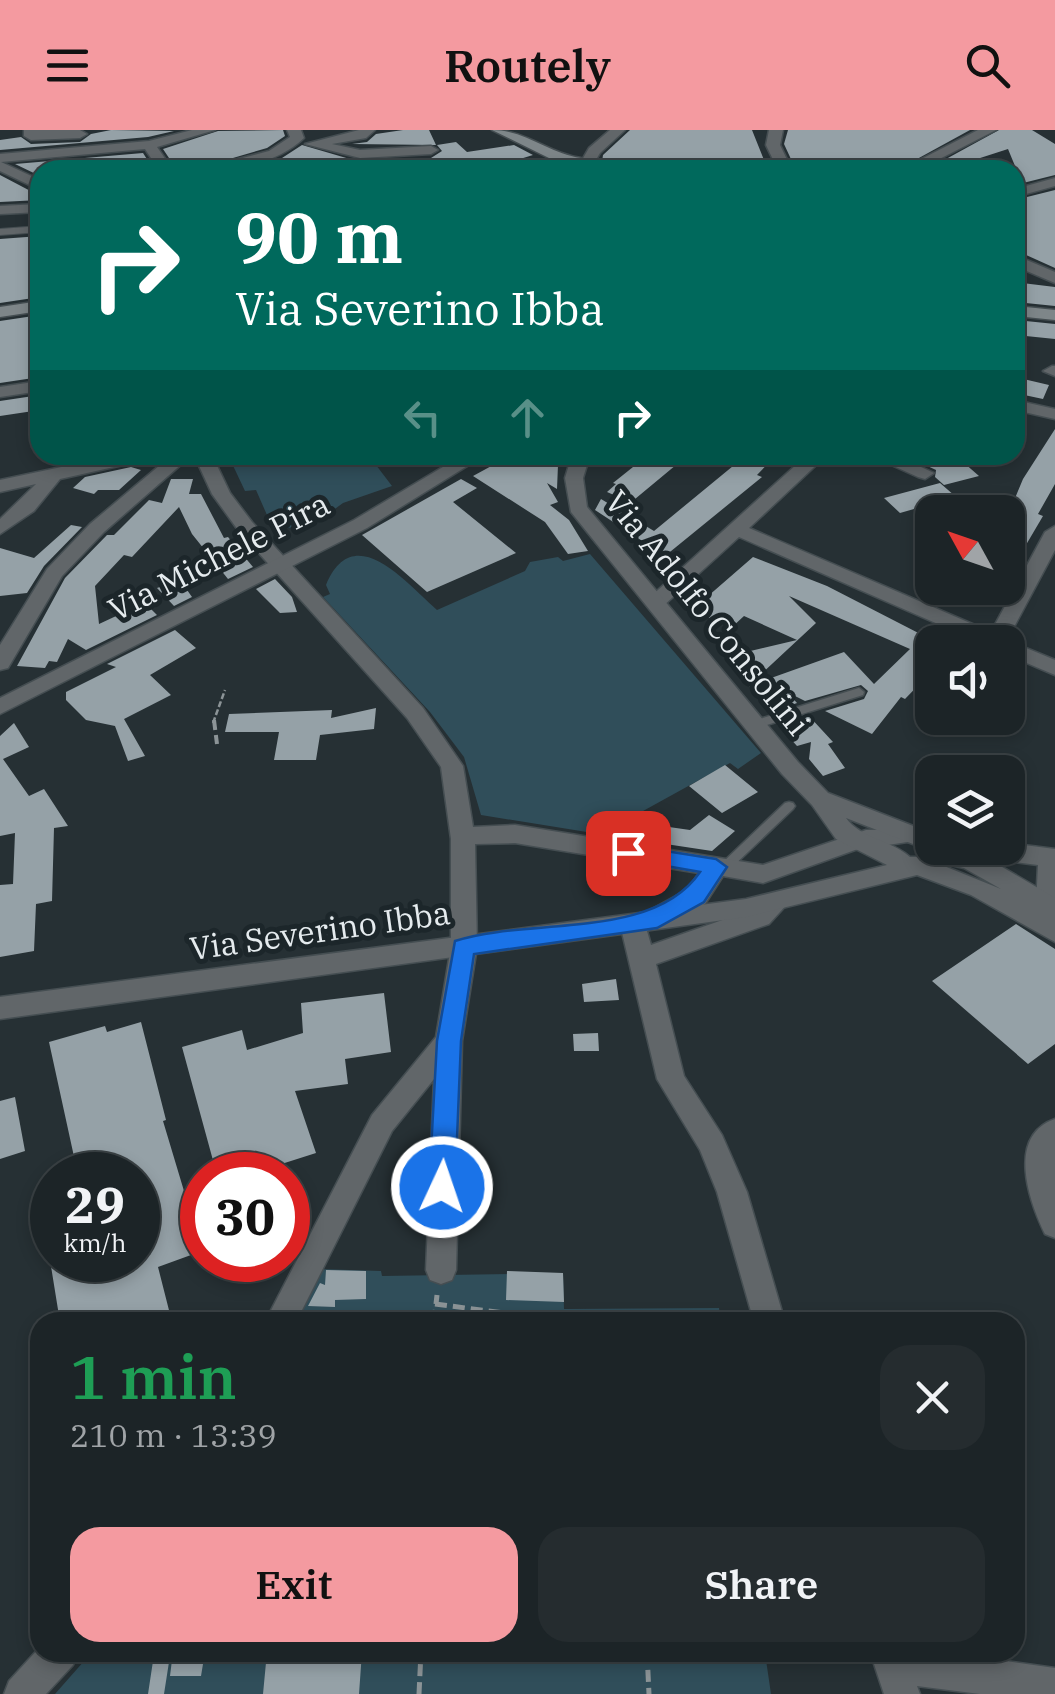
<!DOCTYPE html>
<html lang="en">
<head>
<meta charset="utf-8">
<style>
  :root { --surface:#1c2427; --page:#252c2f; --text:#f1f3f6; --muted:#a0a4a7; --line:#3a4144; --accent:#f49aa0 }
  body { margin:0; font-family:"IBM Plex Serif",serif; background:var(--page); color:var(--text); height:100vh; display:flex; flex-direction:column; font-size:38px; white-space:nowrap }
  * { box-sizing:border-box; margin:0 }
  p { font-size:32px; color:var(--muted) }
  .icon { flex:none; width:55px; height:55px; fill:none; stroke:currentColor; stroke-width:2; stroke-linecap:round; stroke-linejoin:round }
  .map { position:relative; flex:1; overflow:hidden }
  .side { position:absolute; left:30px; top:1182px; width:995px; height:350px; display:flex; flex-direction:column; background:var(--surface); border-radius:30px; box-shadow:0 5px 15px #0003,0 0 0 2px var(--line) }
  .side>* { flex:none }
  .hud { position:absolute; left:30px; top:30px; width:995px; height:305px; border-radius:30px; box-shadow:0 5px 15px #0003,0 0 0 2px var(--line); background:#00695c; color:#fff; overflow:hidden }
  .needle { width:65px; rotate:310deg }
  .fabs { position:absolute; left:915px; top:365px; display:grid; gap:20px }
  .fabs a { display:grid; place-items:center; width:110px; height:110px; border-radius:20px; background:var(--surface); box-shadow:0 5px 15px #0003,0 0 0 2px var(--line); font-size:50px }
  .speed { position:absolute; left:30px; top:1022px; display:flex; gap:20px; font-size:50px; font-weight:700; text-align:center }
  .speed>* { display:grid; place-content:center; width:130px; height:130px; border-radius:50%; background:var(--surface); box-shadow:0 5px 15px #0003,0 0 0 2px var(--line); line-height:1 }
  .speed small { font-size:25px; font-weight:400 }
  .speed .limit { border:15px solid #d22; background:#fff; color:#111 }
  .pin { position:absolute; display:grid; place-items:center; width:85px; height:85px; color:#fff; margin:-42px; border-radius:20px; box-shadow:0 5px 15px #0006 }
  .me { position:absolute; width:110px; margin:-55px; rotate:3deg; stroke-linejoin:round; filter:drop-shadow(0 0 8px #0008) }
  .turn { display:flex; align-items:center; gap:35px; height:210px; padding:0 40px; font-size:45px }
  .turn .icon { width:130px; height:130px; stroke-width:2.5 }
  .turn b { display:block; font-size:70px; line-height:85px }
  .lanes { display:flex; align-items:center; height:95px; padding:0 40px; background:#0003; justify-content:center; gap:50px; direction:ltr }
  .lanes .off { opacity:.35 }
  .round { display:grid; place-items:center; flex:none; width:105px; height:105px; border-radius:30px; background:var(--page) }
  .head { display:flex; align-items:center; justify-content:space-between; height:170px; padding:0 40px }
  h1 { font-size:60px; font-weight:600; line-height:75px; color:#1e9e55 }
  .action { display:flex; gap:20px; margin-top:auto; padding:20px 40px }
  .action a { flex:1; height:115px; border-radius:30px; background:var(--accent); color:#111; font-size:40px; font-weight:600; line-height:115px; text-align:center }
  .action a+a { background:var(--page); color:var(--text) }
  header { display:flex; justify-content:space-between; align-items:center; height:130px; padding:0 40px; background:var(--accent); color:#111; font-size:45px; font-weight:600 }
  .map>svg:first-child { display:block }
  .green { fill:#304e5a }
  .building { fill:#95a1a7 }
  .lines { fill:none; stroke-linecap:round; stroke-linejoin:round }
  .service-casing { stroke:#454e52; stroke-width:3 }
  .pedestrian-casing { stroke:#454e52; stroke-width:2 }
  .minor-casing { stroke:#454e52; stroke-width:3 }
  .tertiary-casing { stroke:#454e52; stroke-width:3 }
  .secondary-casing { stroke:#454e52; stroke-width:3 }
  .path-far2 { stroke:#8c9497; stroke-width:2.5; stroke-dasharray:6 2.5; stroke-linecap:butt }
  .path-far1 { stroke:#8c9497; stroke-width:4; stroke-dasharray:10 5; stroke-linecap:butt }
  .path { stroke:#8c9497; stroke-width:5; stroke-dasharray:12 6; stroke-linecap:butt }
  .service { fill:#616669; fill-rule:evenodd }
  .pedestrian { fill:#616669; fill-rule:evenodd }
  .minor { fill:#616669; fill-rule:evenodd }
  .tertiary { fill:#616669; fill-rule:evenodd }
  .secondary { fill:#7e8689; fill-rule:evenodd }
  .route { fill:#1a73e8; stroke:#114b97; stroke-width:2.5 }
  .labels { text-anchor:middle; stroke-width:10; stroke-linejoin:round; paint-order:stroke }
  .street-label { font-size:32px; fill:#e5ebee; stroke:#1c262a }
</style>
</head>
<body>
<header><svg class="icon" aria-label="menu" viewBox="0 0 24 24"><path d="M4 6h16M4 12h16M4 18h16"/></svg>Routely<svg class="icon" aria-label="search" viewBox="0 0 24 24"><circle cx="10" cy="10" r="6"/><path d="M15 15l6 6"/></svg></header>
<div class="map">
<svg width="1055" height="1564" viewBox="0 0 1055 1564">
  <rect width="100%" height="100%" fill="#263034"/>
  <path class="green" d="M228 325H420L376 335 392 356 343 373 317 392 274 401 256 360 245 361Z
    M590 424 761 623 738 639 730 633 634 686 649 691 645 707 632 705 630 709 481 685 464 627 430 582 323 467 330 464 326 455C354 388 407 454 437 480L525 441 530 432 558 427 563 431Z
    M318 1139 381 1141 382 1146 563 1143 564 1179 719 1178 721 1192H294Z
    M92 1522 765 1523 771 1564H55Z"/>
  <path class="building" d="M111 0 174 1 148 7 0 20V10L21 7 31 14 80 12 91 4Z
    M283 0 285 6 267 18 192 40H177L163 19 218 1Z
    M403 0H429L436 15 352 14 367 12 376 4Z
    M630 0H752L768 40H732L728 36 711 40 601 39 603 25Z
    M788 0H970L897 40 861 35 796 40 784 14Z
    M999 0H1032L1055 14V45L1015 55V36L1008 19 943 40H926Z
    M456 12 467 22 514 15 533 25 520 29 522 31 478 40H243L282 28 302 15 360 32 431 28 442 21 437 15Z
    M143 23 154 40H132L130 37 40 40V46L15 34Z
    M0 45 40 66V70L0 72Z
    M1055 60V138L1015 120V70Z
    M40 106V167L0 173V109Z
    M1015 152 1055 157V176L1015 172Z
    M40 185V247L0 253V191Z
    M1015 190 1055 194V209L1016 205Z
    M1015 247 1049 255 1043 269 1015 263Z
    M40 265V280L0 286V271Z
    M1055 299V354L1038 384 1043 386 1023 420 1008 415V385L1023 349Z
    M502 325H534L558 335 557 359 547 353 558 372 550 375 569 390 588 421 568 424 545 392 473 346 506 328Z
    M648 325H688L629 374 611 367 614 365 607 362 616 354 613 353Z
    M710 325H776L757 345 762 347 665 426 595 380 601 369 654 401 733 336Z
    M946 325H955L979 346 944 355 935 347 936 340 919 332Z
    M131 337 141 340 119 360H98L94 364 73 358 85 347Z
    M171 349H193L189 364H201L224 408 228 407 253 437 228 449 192 404 179 377 132 427 124 425 95 456 99 494 129 480 133 485 150 478 157 485 86 520 68 509 57 532 49 531 45 538 17 536 65 448 107 405H114L149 370 162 373Z
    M461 349 477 358 453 372 516 423 427 462 362 405Z
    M940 353 955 366 934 372 945 382H932L924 388 914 379 900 383 884 368Z
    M71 395 82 397 44 436 27 463 0 466V418L34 428Z
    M753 427 827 456 932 510V541L905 569 901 567 872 604 825 581 864 569 868 561 861 555 805 571 787 562 797 573 771 582 749 556 844 522 874 554 910 519 789 466 816 493 759 546 742 523 797 510 744 486 731 498 692 480Z
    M275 449 292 467 297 482 280 483 256 459Z
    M180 450 192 467 174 476 157 458Z
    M175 500 196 518 150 545 171 565 124 589 145 626 128 631 115 596 86 590 66 570V562L116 537 107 534Z
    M376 578 374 599 320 605 316 630H274L279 602H225L229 584 332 580 331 588Z
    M809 586 833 612 828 614 845 638 823 646 809 629 811 612 797 616 778 595Z
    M14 593 29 617 3 629 29 666 44 659 68 696 54 698 52 771 36 774 34 821 0 827V755L13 754 15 703 0 706V606Z
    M725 635 758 662 722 683 689 656Z
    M709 685 735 701 712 721 659 713 662 696 690 700Z
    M1016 794 1055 819V914L1028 934 932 851Z
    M616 849 619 870 584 872 582 854Z
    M384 863 391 922 345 929 348 954 295 961 316 1023 247 1045H217L182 917 242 900 247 920 303 903 301 873Z
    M141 892 166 990 163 991 202 1121 158 1137 172 1192H60L50 1130H138V1045H78L49 912 105 896 107 902Z
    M598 903 599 921H574L573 904Z
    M15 967 25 1021 0 1029V971Z
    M326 1140 366 1141V1169L335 1170V1177L308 1176 320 1153 325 1155Z
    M507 1141 563 1143 564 1172 506 1170Z
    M173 1522H205L201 1546H170Z
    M267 1522H362L359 1564H263Z
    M153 1531 169 1532 164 1564H148Z"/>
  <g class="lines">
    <g class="service-casing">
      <path id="service" d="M859 558 864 562 863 565 754 599 748 595 750 592Z
        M789 672 793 673 795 676 793 679 728 741H720L718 738 720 735 785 673Z"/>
    </g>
    <g class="pedestrian-casing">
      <path id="pedestrian" d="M40 96V102L0 105V99Z"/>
    </g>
    <g class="minor-casing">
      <path id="minor" d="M24 0H80L87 4 80 8 31 10 24 6Z
        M192 0H215L157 17 173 40H159L145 19 1 32 40 50V60L0 41V24L149 11Z
        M287 0H301L304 8C276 35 233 40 196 40L269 21 290 7Z
        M359 0H375L366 8 332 14 360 20 431 16 438 20 431 24 360 28 305 14Z
        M769 0H783L780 15 792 40H778L766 15Z
        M978 0H996L918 40H900Z
        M546 34 552 40H509L516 36Z
        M1055 48V56L1015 67V59Z
        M40 74V82L0 84V76Z
        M1015 125 1055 142V153L1015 136Z
        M1052 236H1055V246L1043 241Z
        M40 251V261L0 267V257Z
        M1015 270 1055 279V289L1015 280Z
        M118 325H153L150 329 60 349 34 381 0 404V389L36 354 0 362V350Z
        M172 325H192L104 402 62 446 8 538 0 540V515L47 439 90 394Z
        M194 325H212L230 363 252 392 423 578 463 636 473 697 515 695 763 735 866 700 914 699 918 705 914 711 855 720 763 753 723 746 705 774 647 801 651 815 751 780 769 764H787L790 771 769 794 656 834 684 946 722 1005 747 1062 785 1192H754L717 1062 700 1020 657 949 620 794 624 787 639 786 687 760 699 743 515 713 475 714 477 817 462 911 456 1140 452 1150 441 1154 430 1150 426 1140 434 949 392 1001 296 1192H265L372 985 436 907 451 817V709L441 637 407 588 238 400 212 364Z
        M807 325H827L749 398 991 502 1045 402 1055 396V420L1007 510 1055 530V545L1008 525V512H979L739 407 662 477H648V469Z
        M869 325H895L934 343 925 349 918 347Z
        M1008 713 1055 719V782H1039L1036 775 1038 735 973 727 961 718H1008Z
        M1055 989V1108L1045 1104C1029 1071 1006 1006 1055 989Z
        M40 1517V1522H78L73 1535 46 1564H4L9 1551Z
        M870 1522H940L1055 1538V1564H980L917 1556 920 1564H884Z"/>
    </g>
    <g class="tertiary-casing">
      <path id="tertiary" d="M610 0H625L600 23 590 40H580L578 37 589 18Z
        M463 325H485L367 398 0 584V568L354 390Z
        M572 325H590L583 348 587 377 798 632 828 663 921 699 925 705 913 714 846 688C860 708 891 710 910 727H924L923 718 932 710V718L980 724 1055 768V812L971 765 917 745 746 787 0 889V867L746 769 887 735 836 709 812 675 782 644 571 382 565 348ZM946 734 964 738 1001 759 944 736Z"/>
    </g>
    <g class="secondary-casing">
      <path id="secondary" d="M492 0C525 0 550 24 581 28L591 40 545 35 543 32 549 28Z
        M40 171V181L0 187V177Z
        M1015 176 1055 180V190L1015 186Z"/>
    </g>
    <path class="path-far2" d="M213 593 225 560"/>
    <path class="path-far1" d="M214 590 217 614"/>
    <path class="path" d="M435 1174 573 1192
      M434 1192 437 1165
      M647 1522 649 1564
      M419 1564 421 1522"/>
    <use href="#service" class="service"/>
    <use href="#pedestrian" class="pedestrian"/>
    <use href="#minor" class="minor"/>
    <use href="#tertiary" class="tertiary"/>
    <use href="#secondary" class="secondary"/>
  </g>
  <path class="route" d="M628 715 716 729 727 737 704 772 657 798 474 824 461 911 455 1057 452 1065 442 1069 433 1065 429 1057 437 911 455 811C528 787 653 811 700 742L620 728 617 723 620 717Z"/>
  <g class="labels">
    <g class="street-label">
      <text transform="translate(219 427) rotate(-27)" y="11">Via Michele Pira</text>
      <text transform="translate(707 483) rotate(51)" y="11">Via Adolfo Consolini</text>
      <text transform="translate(320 801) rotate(-8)" y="11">Via Severino Ibba</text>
    </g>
  </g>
</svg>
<div class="fabs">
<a><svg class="needle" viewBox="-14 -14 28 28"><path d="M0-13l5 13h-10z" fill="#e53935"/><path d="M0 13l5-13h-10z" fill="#a0a4a7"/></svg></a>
<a><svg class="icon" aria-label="sound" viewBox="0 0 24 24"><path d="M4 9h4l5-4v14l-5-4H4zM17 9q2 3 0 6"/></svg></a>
<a><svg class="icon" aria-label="layers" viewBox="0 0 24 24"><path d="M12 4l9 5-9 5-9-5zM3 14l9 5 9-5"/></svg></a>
</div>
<div class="speed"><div>29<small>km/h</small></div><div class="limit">30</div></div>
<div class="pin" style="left:628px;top:723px;background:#d93025"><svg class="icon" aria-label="arrive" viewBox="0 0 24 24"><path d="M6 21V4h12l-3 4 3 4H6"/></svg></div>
<svg class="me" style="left:442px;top:1057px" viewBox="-20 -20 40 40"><circle r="17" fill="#1a73e8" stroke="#fff" stroke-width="3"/><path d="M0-11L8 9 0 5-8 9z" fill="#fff"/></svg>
<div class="hud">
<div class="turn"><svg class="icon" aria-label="right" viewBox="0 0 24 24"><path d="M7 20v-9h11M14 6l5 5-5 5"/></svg><div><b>90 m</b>Via Severino Ibba</div></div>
<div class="lanes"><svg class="icon off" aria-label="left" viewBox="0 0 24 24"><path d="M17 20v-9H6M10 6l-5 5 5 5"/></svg><svg class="icon off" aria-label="ahead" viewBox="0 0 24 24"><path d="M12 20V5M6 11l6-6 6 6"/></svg><svg class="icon" aria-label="right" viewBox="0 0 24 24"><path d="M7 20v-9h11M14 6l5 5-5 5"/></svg></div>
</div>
<section class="side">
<div class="head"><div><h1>1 min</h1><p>210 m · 13:39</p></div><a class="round"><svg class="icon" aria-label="close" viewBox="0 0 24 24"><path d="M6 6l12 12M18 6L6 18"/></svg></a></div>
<div class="action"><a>Exit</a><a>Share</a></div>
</section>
</div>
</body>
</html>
